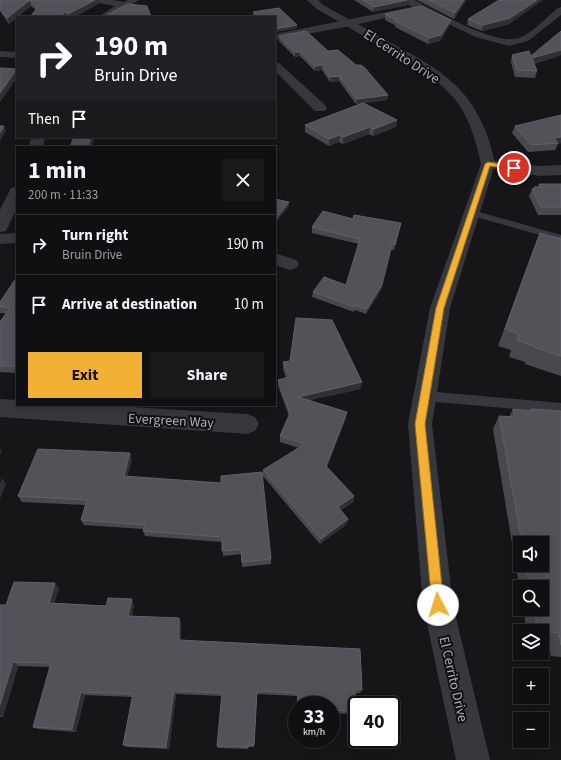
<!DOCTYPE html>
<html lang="en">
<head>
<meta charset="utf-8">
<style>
  :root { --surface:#101012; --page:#19191b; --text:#f1f3f6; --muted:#9c9d9f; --line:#303032; --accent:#f2b134 }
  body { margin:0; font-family:"Source Sans 3",sans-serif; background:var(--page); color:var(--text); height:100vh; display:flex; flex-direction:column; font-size:15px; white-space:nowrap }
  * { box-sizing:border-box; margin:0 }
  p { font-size:13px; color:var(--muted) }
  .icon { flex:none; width:22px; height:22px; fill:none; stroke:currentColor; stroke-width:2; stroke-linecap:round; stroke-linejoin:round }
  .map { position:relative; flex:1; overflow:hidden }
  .sheet { position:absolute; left:16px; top:146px; width:260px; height:260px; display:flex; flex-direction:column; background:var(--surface); border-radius:0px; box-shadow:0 2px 10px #0003,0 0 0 1px var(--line) }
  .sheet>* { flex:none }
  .banner { position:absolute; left:16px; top:16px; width:260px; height:122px; border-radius:0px; box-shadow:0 2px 10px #0003,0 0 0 1px var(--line); background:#202124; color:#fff; overflow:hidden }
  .fabs { position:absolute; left:513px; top:536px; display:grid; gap:8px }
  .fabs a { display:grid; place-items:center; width:36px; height:36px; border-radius:0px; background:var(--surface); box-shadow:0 2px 10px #0003,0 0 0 1px var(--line); font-size:20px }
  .speed { position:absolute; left:288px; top:696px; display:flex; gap:8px; font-size:20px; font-weight:700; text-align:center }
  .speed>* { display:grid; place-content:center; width:52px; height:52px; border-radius:50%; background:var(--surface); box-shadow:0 2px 10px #0003,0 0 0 1px var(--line); line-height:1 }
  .speed small { font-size:10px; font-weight:400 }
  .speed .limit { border:2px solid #111; border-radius:6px; background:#fff; color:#111 }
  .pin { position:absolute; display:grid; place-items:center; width:34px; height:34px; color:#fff; margin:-17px; border:2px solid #fff; border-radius:50%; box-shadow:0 1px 4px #0007 }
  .me { position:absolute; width:44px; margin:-22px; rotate:355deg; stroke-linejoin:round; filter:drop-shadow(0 0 3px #0008) }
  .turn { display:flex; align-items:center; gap:14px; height:84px; padding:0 12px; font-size:18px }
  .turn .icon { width:52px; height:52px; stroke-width:2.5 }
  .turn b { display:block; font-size:28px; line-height:34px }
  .then { display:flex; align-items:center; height:38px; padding:0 12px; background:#0003; gap:8px; font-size:15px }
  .round { display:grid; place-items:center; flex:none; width:42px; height:42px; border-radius:0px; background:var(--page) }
  .overview { display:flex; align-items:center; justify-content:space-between; height:68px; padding:0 12px }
  h1 { font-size:24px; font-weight:700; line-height:30px }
  .primary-button { display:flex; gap:8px; margin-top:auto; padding:8px 12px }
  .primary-button a { flex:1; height:46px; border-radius:0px; background:var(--accent); color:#111; font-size:16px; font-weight:700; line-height:46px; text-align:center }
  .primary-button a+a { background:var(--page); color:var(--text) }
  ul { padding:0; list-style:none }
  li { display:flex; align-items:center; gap:12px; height:60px; padding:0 12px; border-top:1px solid var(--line) }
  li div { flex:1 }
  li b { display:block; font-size:15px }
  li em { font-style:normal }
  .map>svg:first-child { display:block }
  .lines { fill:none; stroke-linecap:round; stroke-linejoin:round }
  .service { fill:#37383d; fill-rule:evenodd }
  .minor { fill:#37383d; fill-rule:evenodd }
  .tertiary { fill:#37383d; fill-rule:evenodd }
  .wall { fill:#47494d; fill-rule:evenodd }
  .shaded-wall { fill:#2f3033 }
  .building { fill:#525359; stroke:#5f6168 }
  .route { fill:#f2b134; stroke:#9d7322 }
  .labels { text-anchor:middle; stroke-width:4; stroke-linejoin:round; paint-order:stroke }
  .street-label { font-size:14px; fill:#a8adb8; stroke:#111113 }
</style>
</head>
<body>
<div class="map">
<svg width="561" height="760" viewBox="0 0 561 760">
  <rect width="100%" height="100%" fill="#161618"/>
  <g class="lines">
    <path class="service" d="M472 210 561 235V241L469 215 468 213 469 211Z
      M425 391 561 403V413L425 401 421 399 419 396 421 393Z"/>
    <path class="minor" d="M91 0H113L124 2 127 0H139L110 17H98L115 6 93 2Z
      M401 0H414C436 11 495 46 519 38 533 33 546 17 558 8L561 7V15L528 41 509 46 476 37 419 10 350 26 275 40V34L412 7Z
      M0 51 17 52V58L0 57Z
      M275 62 279 63 325 105 327 108 325 111H315L275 71Z
      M31 137H45L43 147H29Z
      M488 160 540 166 561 165V175L540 176 483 167 481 164 483 161Z
      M17 186V208L6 231 0 232V210L11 188Z
      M17 233V243L0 244V234Z
      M275 253 296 260 299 264 296 268 290 270 275 265Z
      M0 399 17 400V405H98L247 414 255 417 259 424 255 431 247 434 0 417Z"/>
    <path class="tertiary" d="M307 0H318L323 5C347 18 370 31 393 44 417 57 444 71 463 93 480 113 490 138 495 164L450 308 432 424 453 605 490 760H456L423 605 408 424 430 308 481 164C476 141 469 115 453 97 433 75 406 60 380 46 359 33 338 21 317 9Z"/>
  </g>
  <path class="wall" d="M0 0H97L98 4 74 17H30L36 10 31 6 9 24 0 11Z
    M354 0H408V5L373 12Z
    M417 0H466L465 2 454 19Z
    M279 8 297 25V28L275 32V17H256L253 15V12Z
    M385 14 451 20 449 26 440 41 428 44 395 27V25L385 20Z
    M468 19 509 24 482 31 467 25Z
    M561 31V55L534 64 537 71 535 78 515 77 511 62 512 55 531 56Z
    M279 36 328 51 388 95 387 100 364 103 397 120 396 127 373 136 369 134 343 144 339 142 329 146 305 132V125L362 103 356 104 339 81 330 82 322 70 315 71 300 56 295 57 279 41Z
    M515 126 561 143 558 144 555 150 528 152 512 133Z
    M539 184H561V215H538L529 196 532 189H533L534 187H538Z
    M353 219 401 223 394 250H391L381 290 366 314 355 310 354 312 312 297 313 292 346 285 359 244 312 233V227Z
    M540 233 559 238 561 235V376L525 364V362L509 357 511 350 498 346 533 250Z
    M17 277V373L0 372V322L6 313H0V302Z
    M283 362 361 389 309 400 346 418 327 467 354 496 353 502 341 510 348 519 347 524 320 544 263 476V470L299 448 280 442V436L289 416 278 386V380L286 378 283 369Z
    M513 409 530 411 531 409 561 411V657L551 656 548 641H542V631H527L523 609H542V587H520V591L493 429 499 416 509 417ZM520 543H542V565H520Z
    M132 459 127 476 271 559V564L242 567 241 554 223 556 222 542 145 536 143 531V529L84 525 81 520 85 505 22 502 18 496Z
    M59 588 54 603 106 606 134 604 132 616 179 618 181 622V640L362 690 360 693H355L356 711 354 714 331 713V705L297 696 257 694 254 747H249L248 749 218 748 217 746 222 696 176 694 169 749 127 747 123 745 132 697 85 695 76 732 38 729 33 727 50 667 18 666 3 717H0V605H6Z"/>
  <path class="shaded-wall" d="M30 0 31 6 9 24 7 18Z
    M95 0H97L98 4 74 17H71L70 13Z
    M407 0H408V5L373 12 374 7Z
    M464 0H466L465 2 454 19 455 13Z
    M537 0H543L509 24 482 31 483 25Z
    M65 12 66 17H60Z
    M451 20 449 26 440 41 428 44 430 38Z
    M297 25V28L275 32V29Z
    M561 50V55L530 65 532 58Z
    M295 52H300V56L295 57Z
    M322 65V70L315 71V66Z
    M17 70V78L0 102V93Z
    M339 76V81L330 82V77Z
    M388 95 387 100 356 104 357 99Z
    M275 113H276V118L275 119Z
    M397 120 396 127 373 136 374 129Z
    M4 126 6 131 0 141V133Z
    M370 127 369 134 343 144V137Z
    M340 135 339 142 329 146V139Z
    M91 137H95L92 147H88Z
    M561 137V143L558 144V143L554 138Z
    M289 202V206L275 224V220Z
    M392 244 381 290 366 314 367 309Z
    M362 382 361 389 297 403 298 397Z
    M347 412 346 418 325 472 326 466Z
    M0 448 2 451 0 455Z
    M130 453 132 459 126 481 124 476Z
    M2 478 6 484 0 499V483Z
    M354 496 353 502 337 513 338 507Z
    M348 519 347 524 320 544 321 539Z
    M55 583 59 588 53 607 49 603Z
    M132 599 134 604 131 620 128 616Z
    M179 618 181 622V644L179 640Z
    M13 662 18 666 3 717 0 716V705Z
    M174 691 176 694 169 749 166 747Z
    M81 692 85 695 76 732 72 729Z"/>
  <path class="building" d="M0 0H95L70 13 65 12 60 17H30L37 8 30 0 7 18 0 9Z
    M363 0H407L374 7Z
    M429 0H464L455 13Z
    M499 0H537L510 18 483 25 468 19Z
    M128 4 147 6 151 17H107L108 14Z
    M421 6 451 20 441 35 430 38 395 21 397 20 385 14Z
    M279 8 297 25 275 29V17H259L253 12Z
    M306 31 328 51 338 50 356 65H361L365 68 388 95 357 99 339 76 330 77 322 65 315 66 300 52H295L279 36Z
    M561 31V50L532 58 537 71 517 70 512 55 529 51 531 56Z
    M0 68 17 69 0 93Z
    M363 103 397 120 374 129 370 127 343 137 340 135 329 139 305 125Z
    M561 115V137L554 138 558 143 531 145 515 126Z
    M0 126H4L0 133Z
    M74 137H91L88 147H70Z
    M539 184H561V207H541L532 189H535L534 187H541Z
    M275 199 289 202 275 220Z
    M323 211 353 219 354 215 401 223 395 245 392 244 382 285 367 309 355 305V307L313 292 324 277 346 285 360 239 312 227Z
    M540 233 561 239V356L533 347 534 346 517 340 519 334 505 329Z
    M17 277V366H0V322L10 308 0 306V302Z
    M296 318 332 320 362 382 298 397 347 412 326 466 354 496 338 507 348 519 321 539 263 470 305 444 280 436 290 413 278 380 289 377 283 362 290 361Z
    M513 409 532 411 531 409 561 411V645L559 633 538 631 534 609H542V587H530L526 565H542V543H522L499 416 515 417Z
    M38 449 130 453 124 476 221 483V476L262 472 271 559 242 562 241 549 222 551V537L143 531 145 525 81 520 87 500 18 496Z
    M14 582 55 583 49 603 106 606 108 598 132 599 128 616 179 618V640L360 649 362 690 355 689 356 711 331 710V705H297L298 693 257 691 254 745H248V747L217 746 222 693 174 691 166 747 123 745 133 694 81 692 72 729 33 727 51 663 13 662 0 705V605H6Z"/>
  <path class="route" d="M488 162 514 166 517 168 514 170 490 166 444 308 425 424 444 605 442 610 438 611 433 610 432 605 415 424 436 308 485 164Z"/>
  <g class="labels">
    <g class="street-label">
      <text transform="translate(402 56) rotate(33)" y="5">El Cerrito Drive</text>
      <text transform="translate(171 420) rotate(3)" y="5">Evergreen Way</text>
      <text transform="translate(454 679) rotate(77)" y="5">El Cerrito Drive</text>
    </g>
  </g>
</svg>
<div class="fabs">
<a><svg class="icon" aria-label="sound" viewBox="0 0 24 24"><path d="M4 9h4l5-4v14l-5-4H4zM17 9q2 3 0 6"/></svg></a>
<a><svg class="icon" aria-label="search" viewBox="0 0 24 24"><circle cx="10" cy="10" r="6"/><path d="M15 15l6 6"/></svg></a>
<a><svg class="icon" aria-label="layers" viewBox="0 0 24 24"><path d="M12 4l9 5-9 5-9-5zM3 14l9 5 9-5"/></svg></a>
<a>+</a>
<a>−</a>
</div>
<div class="speed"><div>33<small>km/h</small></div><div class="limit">40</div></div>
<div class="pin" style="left:514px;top:168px;background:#d93025"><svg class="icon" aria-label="arrive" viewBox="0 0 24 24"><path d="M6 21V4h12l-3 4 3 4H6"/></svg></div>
<svg class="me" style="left:438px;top:605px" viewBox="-20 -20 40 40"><circle r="19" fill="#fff"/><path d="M0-13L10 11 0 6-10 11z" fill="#f2b134"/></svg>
<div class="banner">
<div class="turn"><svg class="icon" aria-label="right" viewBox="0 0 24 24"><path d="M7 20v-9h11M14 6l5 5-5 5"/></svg><div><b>190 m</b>Bruin Drive</div></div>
<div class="then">Then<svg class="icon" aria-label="arrive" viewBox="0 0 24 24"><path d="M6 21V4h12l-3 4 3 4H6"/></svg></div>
</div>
<section class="sheet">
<div class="overview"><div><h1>1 min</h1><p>200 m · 11:33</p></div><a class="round"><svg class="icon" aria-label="close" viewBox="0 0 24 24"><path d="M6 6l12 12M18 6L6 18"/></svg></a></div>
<ul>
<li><svg class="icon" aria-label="right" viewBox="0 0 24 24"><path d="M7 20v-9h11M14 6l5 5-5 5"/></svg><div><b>Turn right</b><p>Bruin Drive</p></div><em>190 m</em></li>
<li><svg class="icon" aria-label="arrive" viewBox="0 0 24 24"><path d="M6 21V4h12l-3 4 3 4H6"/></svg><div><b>Arrive at destination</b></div><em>10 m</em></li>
</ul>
<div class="primary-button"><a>Exit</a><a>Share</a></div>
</section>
</div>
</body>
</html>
